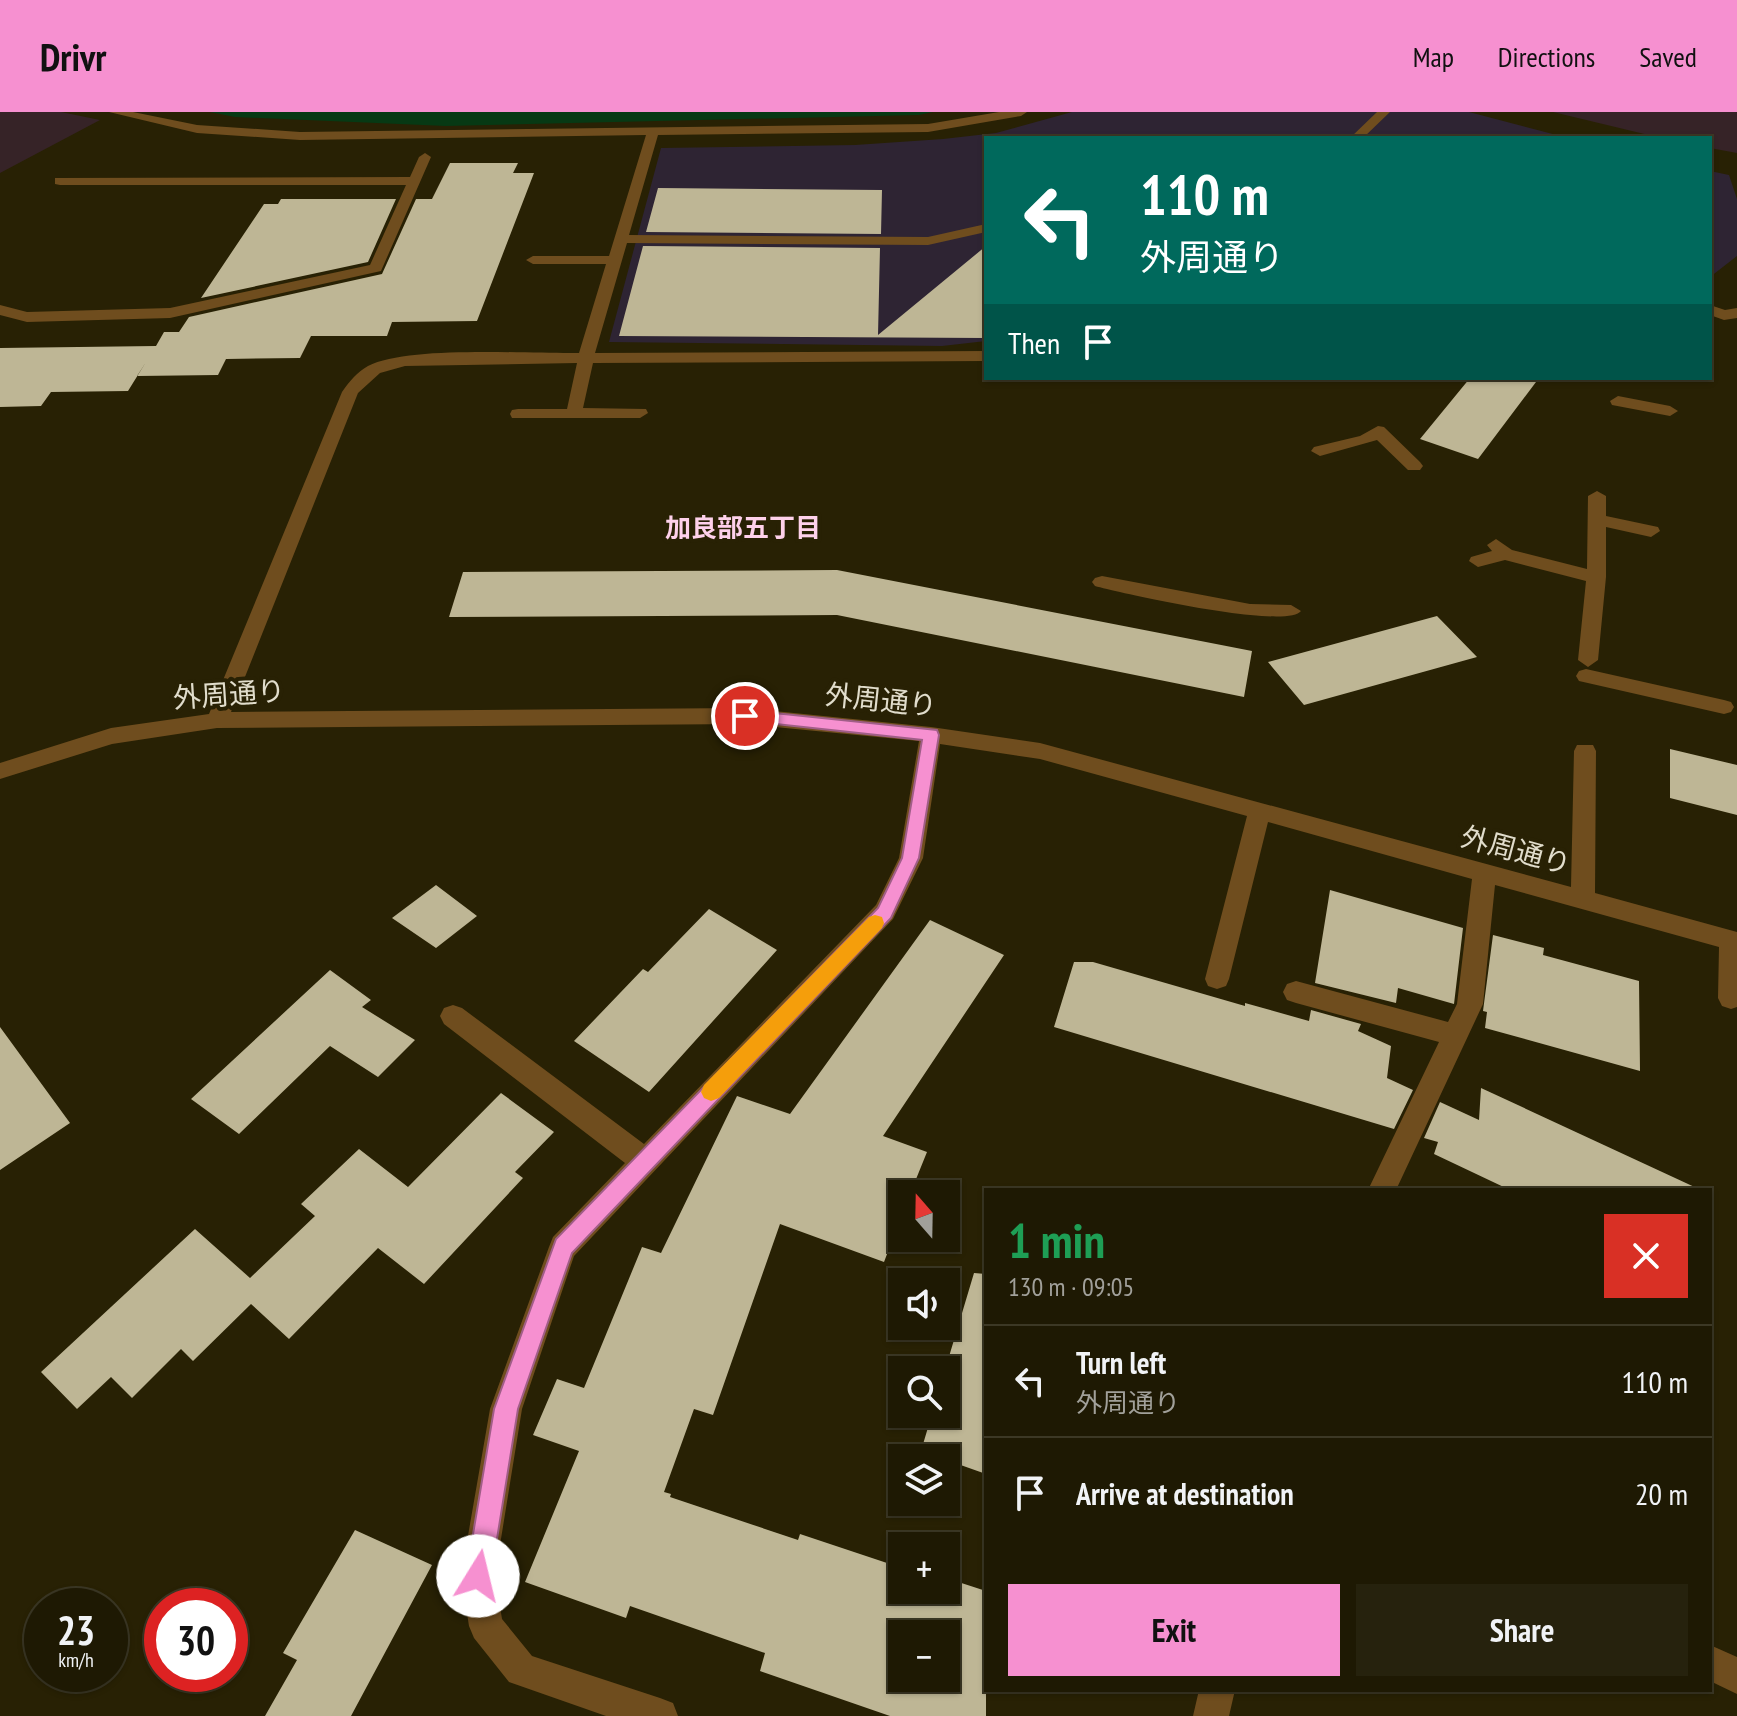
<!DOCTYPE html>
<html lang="en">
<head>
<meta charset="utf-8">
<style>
  :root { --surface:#1e1903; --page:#26220d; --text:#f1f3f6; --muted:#a1a09a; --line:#3c3825; --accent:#f690d0 }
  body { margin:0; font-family:"PT Sans Narrow","Noto Sans JP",sans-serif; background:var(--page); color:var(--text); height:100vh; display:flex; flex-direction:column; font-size:30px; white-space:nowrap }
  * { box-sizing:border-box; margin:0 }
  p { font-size:26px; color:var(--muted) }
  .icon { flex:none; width:44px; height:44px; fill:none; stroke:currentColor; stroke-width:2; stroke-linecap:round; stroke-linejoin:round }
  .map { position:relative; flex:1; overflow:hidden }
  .side { position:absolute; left:984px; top:1076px; width:728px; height:504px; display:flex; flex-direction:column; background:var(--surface); border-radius:0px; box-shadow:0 2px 6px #0004,0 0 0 2px var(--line) }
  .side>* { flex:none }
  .banner { position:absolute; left:984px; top:24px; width:728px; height:244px; border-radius:0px; box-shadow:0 2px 6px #0004,0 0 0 2px var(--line); background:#00695c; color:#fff; overflow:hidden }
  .needle { width:52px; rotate:340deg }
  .controls { position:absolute; left:888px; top:1068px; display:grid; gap:16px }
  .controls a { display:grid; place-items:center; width:72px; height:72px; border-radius:0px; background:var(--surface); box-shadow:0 2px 6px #0004,0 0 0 2px var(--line); font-size:40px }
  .speed { position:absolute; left:24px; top:1476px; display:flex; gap:16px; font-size:40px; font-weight:700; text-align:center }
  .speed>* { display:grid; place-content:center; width:104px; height:104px; border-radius:50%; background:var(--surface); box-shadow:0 2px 6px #0004,0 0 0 2px var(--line); line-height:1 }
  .speed small { font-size:20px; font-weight:400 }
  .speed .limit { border:12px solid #d22; background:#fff; color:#111 }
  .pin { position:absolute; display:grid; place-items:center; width:68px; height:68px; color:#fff; margin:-34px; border:4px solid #fff; border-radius:50%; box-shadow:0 2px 8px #0007 }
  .me { position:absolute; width:88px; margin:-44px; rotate:9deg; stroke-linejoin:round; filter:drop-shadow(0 0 6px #0008) }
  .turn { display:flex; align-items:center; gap:28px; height:168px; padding:0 24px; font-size:36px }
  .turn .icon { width:104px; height:104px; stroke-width:2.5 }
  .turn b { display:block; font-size:56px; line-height:68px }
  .then { display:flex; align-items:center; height:76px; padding:0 24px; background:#0003; gap:16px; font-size:30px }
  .round { display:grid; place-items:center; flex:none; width:84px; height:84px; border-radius:0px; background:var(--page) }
  .head { display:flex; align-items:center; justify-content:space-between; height:136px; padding:0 24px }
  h1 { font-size:48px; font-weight:800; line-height:60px; color:#1e9e55 }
  .primary-button { display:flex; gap:16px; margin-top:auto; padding:16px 24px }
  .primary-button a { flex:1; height:92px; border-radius:0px; background:var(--accent); color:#111; font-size:32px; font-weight:800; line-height:92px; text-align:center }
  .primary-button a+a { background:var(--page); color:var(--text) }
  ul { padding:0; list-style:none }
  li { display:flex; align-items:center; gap:24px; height:112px; padding:0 24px; border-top:2px solid var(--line) }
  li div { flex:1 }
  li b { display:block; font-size:30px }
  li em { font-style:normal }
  header { display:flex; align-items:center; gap:48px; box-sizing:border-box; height:112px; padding:0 40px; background:var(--accent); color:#111 }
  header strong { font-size:38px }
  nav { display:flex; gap:44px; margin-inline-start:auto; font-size:28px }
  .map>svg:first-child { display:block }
  .commercial { fill:#2e2433 }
  .education { fill:#362327 }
  .green { fill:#073914 }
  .building { fill:#beb695; fill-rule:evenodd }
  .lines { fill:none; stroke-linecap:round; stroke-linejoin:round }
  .minor { fill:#6f4d1e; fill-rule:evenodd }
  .route { fill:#f690d0; stroke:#a05e87; stroke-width:2 }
  .slow { fill:#f59e0b }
  .labels { text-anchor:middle; stroke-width:8; stroke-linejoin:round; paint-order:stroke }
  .far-neighbourhood-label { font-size:26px; font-weight:bold; fill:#fed1eb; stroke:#282104 }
  .street-label { font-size:28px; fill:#e1ddcc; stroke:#282104 }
</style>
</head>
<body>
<header>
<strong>Drivr</strong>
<nav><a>Map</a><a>Directions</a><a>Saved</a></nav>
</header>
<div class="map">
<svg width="1737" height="1604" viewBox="0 0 1737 1604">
  <rect width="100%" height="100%" fill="#282104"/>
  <path class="commercial" d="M1072 0H1469L1568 26H986V229L942 234 609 230 661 36 855 33 943 27 996 21Z
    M1710 59 1729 63 1737 87V144L1710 165Z"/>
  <path class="education" d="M0 0H61L100 8 0 61Z
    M1553 0H1737V41L1710 36V26H1661Z"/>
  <path class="green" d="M210 0H933L919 3 446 14 235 5Z"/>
  <path class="building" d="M450 51H518L513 61H534L477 209 392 210 387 224H311L300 246 226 247 218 263 137 264 146 250 128 279 51 280 41 294 0 295V236L156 234 164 220H179L189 205 382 162 416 87H432Z
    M658 76 882 78 881 122 646 120Z
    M281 87H396L368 150 201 186 264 92H278Z
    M643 134 880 136 878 223 986 134V226L619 224Z
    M1470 266H1539L1478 347 1420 327Z
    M837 458 1252 539 1244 585 837 503 449 505 463 460Z
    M1437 504 1477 545 1304 593 1268 550Z
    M1670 637 1737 653V703L1670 686Z
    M436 773 477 804 436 836 392 806Z
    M1330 778 1463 816 1454 892 1398 876 1396 891 1315 871Z
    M709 797 777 838 649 980 574 929 643 857 648 860Z
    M930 808 1004 843 883 1024 927 1040 910 1082H902V1103L884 1150 780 1112 713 1303 694 1297 664 1380 671 1382 670 1385 798 1428 800 1422 902 1456V1478H946V1466L986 1479V1604H890L760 1559 765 1541 630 1494 626 1506 525 1470 579 1339 533 1323 557 1267 584 1276 642 1135 661 1141 737 984 790 1002ZM902 1522H946V1566H902Z
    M1493 823 1544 836 1543 843 1639 869 1640 959 1485 916 1487 900 1483 899Z
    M1074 850H1093L1245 894V891L1309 909 1311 898 1361 912 1358 919 1391 934 1387 966 1413 978 1394 1017 1054 915Z
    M330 858 371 888 362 895 415 928 378 965 330 934 239 1022 191 987Z
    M0 915 70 1011 0 1058Z
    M1481 976 1701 1078H1510L1434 1042 1438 1030 1424 1026 1440 990 1479 1008Z
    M501 981 554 1020 515 1060 523 1066 424 1172 378 1136 289 1227 251 1192 193 1249 181 1237 132 1286 111 1265 77 1297 41 1260 195 1117 250 1166 315 1104 301 1092 359 1037 408 1075Z
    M974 1161 986 1162V1362L921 1339 932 1302H946L945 1258Z
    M355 1418 432 1453 351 1604H265L297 1548 283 1541Z"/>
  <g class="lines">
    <path class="minor" d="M109 0H133L197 13 300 20 928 12 999 0H1027L1021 4 928 20 658 23 629 123 928 125 986 112V120L928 133 627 131 595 241 986 239V249L593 251 583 296 646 297 648 301 640 306H512L510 302 512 298 518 297H567L577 251 405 254 380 261 358 281 231 600 745 596 931 615 1040 631 1571 775 1574 639 1577 633H1593L1596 639 1595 781 1737 820V895L1731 897 1722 894 1718 886 1719 835 1495 773 1483 892 1396 1078H1368L1439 930 1296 891 1287 888 1283 880 1287 872 1296 869 1448 910 1457 892 1472 767 1268 710 1229 867 1226 874 1217 877 1208 874 1205 867 1247 704 1040 647 940 632 923 746 893 807 574 1144 522 1297 495 1464 502 1507 532 1544 660 1586 673 1591 678 1604H606L509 1570 474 1526 469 1514 461 1464 490 1297 549 1135 553 1125 625 1051 444 912 440 904 444 896 453 893 462 896 644 1032 876 793 899 746 919 629 745 612 217 616 112 632 0 667V651L111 616 209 602 342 280C349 270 357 260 368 254 408 233 530 242 579 241L606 152H533L526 148 533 144H609L646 23 300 28 197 21Z
      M1377 0H1390L1363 26H1350Z
      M425 41 431 45 381 159 170 206 27 210 0 203V193L27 200 170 196 370 153 406 73H60L55 72V66L410 65 419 45Z
      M1710 193 1725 198 1737 196V206L1724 208 1710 203Z
      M1618 284 1670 294 1678 299 1670 304 1612 293 1610 289Z
      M1378 314 1384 315 1420 350 1423 354 1420 358H1408L1377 328 1320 344 1311 339 1314 335 1360 324Z
      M1597 379 1606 384V404L1658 415 1660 419 1651 425 1606 415V465L1598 548 1588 555 1578 548 1586 469 1505 448 1478 455 1469 449 1471 445 1492 439 1487 433 1496 427 1512 438 1587 457 1588 384Z
      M1102 464 1250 492 1291 493 1301 499C1287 518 1124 482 1095 474L1092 470 1095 466Z
      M1586 557 1724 588 1731 590 1734 595 1731 600 1724 602 1579 569 1576 564 1579 559Z
      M1710 1533 1737 1545V1582L1710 1569Z
      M1199 1578H1235L1229 1604H1193Z"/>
  </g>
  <path class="route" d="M745 598 937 618 939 623 919 746 891 806 572 1141 518 1297 491 1464 487 1473 478 1477 469 1473 466 1464 494 1297 556 1127 878 796 902 746 922 628 740 608 737 604Z"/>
  <path class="slow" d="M875 803 882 805 884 811 882 816 719 986 711 989 704 986 701 980 704 973 869 805Z"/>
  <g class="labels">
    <g class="far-neighbourhood-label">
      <text x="743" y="425">加良部五丁目</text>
    </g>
    <g class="street-label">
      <text transform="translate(229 582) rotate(-4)" y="10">外周通り</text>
      <text transform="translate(881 588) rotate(6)" y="10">外周通り</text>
      <text transform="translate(1516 738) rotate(15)" y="10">外周通り</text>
    </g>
  </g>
</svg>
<div class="controls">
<a><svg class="needle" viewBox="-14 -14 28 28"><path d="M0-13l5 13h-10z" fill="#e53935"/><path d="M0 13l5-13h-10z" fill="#a1a09a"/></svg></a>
<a><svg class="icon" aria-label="sound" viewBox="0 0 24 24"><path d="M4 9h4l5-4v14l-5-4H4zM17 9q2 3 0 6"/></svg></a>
<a><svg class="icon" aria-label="search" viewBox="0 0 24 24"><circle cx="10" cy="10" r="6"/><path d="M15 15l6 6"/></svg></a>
<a><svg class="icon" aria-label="layers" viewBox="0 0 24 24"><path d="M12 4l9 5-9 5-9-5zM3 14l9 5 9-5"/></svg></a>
<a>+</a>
<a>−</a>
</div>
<div class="speed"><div>23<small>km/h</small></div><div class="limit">30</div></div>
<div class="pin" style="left:745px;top:604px;background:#d93025"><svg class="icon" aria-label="arrive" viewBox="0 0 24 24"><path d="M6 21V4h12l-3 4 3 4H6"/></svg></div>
<svg class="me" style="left:478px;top:1464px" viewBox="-20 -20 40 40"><circle r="19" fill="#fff"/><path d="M0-13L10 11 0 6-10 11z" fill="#f690d0"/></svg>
<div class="banner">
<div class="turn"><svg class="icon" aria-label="left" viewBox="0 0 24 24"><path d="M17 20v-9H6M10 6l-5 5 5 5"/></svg><div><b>110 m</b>外周通り</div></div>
<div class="then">Then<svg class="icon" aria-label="arrive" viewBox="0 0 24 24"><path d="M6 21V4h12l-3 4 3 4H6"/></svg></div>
</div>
<section class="side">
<div class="head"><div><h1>1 min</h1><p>130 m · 09:05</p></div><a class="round" style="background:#d93025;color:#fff"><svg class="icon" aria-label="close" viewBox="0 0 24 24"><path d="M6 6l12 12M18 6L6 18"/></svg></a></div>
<ul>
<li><svg class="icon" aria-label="left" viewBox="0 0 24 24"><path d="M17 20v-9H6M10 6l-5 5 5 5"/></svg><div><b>Turn left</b><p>外周通り</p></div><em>110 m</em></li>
<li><svg class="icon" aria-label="arrive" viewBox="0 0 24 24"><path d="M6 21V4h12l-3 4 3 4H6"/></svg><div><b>Arrive at destination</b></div><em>20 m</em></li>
</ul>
<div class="primary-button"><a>Exit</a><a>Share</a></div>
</section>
</div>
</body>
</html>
